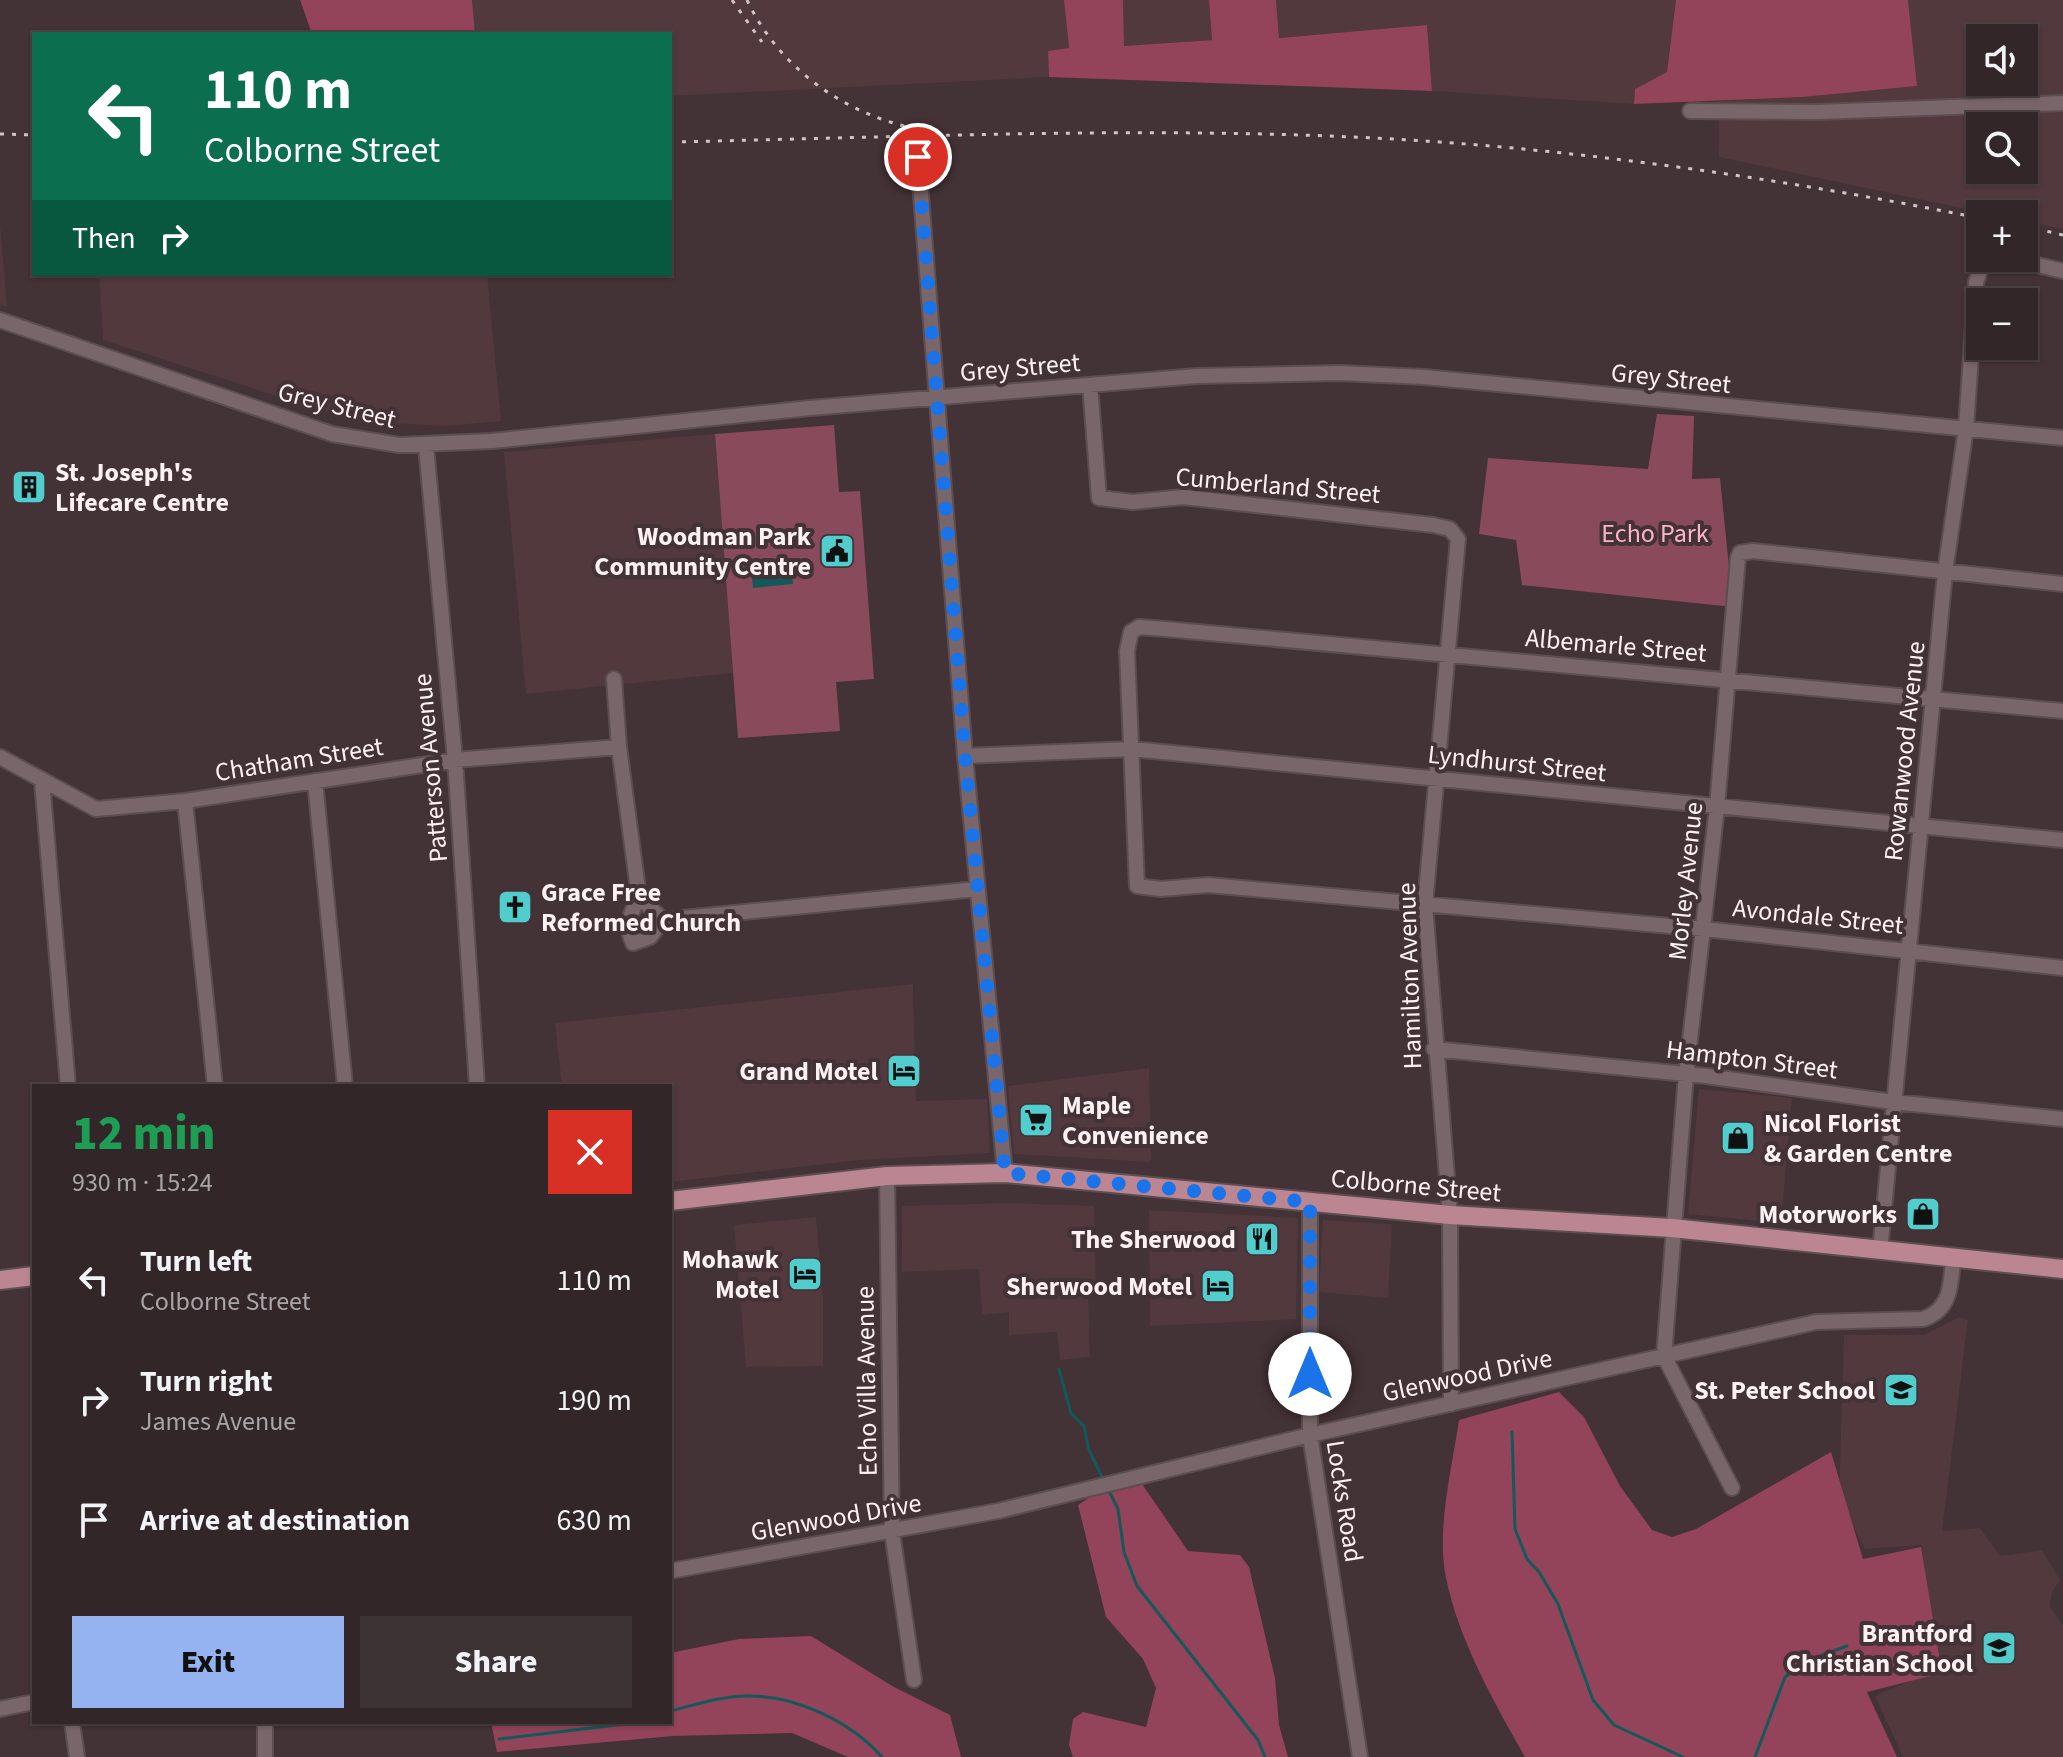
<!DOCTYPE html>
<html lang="en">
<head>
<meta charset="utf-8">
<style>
  :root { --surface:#322628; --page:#3d3234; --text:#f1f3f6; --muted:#a8a5a8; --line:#4d4345; --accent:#95b2f1 }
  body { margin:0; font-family:"Source Sans 3",sans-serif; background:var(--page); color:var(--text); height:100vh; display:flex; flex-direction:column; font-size:30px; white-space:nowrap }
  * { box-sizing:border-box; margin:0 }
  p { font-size:26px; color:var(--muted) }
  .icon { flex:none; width:44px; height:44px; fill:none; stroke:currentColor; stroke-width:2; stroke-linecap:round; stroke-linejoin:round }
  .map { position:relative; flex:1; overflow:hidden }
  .side { position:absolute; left:32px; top:1084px; width:640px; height:640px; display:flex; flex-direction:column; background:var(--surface); border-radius:0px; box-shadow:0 2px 6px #0004,0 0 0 2px var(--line) }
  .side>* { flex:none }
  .banner { position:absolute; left:32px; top:32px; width:640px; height:244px; border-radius:0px; box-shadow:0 2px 6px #0004,0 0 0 2px var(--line); background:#0b6e4f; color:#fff; overflow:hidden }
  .tools { position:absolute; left:1966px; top:24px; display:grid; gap:16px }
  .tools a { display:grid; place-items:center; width:72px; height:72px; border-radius:0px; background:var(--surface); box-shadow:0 2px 6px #0004,0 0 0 2px var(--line); font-size:40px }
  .pin { position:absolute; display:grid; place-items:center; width:68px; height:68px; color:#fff; margin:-34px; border:4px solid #fff; border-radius:50%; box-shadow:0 2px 8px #0007 }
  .me { position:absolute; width:88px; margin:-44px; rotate:0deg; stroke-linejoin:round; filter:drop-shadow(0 0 6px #0008) }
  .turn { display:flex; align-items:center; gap:28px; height:168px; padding:0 40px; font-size:36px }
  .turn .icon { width:104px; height:104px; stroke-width:2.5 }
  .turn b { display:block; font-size:56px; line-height:68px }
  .then { display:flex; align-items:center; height:76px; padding:0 40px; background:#0003; gap:16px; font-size:30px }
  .round { display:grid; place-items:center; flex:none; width:84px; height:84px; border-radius:0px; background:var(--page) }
  .summary { display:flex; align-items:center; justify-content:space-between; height:136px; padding:0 40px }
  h1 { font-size:48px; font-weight:800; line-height:60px; color:#1e9e55 }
  .button { display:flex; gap:16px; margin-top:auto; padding:16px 40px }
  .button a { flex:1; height:92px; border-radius:0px; background:var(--accent); color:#111; font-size:32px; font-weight:800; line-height:92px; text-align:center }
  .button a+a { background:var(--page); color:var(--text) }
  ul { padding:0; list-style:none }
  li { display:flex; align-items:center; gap:24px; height:120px; padding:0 40px }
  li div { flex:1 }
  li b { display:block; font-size:30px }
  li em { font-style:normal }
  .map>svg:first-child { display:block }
  .built { fill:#51393e; fill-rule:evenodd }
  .green { fill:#894b5b }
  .forest { fill:#93435a }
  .water { fill:#145959 }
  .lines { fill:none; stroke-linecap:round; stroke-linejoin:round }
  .stream { stroke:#145959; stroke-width:3 }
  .minor-casing { stroke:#5c4e50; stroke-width:18 }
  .major-casing { stroke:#5c4e50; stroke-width:22 }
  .minor { stroke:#79666a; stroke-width:14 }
  .major { stroke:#bb8692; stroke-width:18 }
  .rail { stroke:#d1c4c7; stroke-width:3; stroke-dasharray:4 8; stroke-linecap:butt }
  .route { stroke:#1a73e8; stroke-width:14; stroke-dasharray:0 25.2 }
  .labels { text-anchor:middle; stroke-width:8; stroke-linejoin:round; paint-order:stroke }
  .street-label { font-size:26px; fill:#fdf1f3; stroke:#433236 }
  .poi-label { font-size:26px; font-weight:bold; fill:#fdf1f3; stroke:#433236; text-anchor:end }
  .park-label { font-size:26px; fill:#fbb5c5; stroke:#433236 }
</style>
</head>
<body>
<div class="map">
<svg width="2063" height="1757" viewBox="0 0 2063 1757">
  <rect width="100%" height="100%" fill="#433236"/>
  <path class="built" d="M472 0H1064L1069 49 1048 51 1049 77 670 96V34H475Z
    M1123 0H1209L1212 40 1124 46Z
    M1276 0H1676L1667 72 1635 89 1634 104 1432 91 1427 25 1279 38Z
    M1908 0H2063V229L2024 221V214H1990L1719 157 1718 101 1803 97 1917 86ZM1980 38H2024V82H1980ZM1980 126H2024V170H1980Z
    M0 224 7 307 0 305Z
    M99 274H487L501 421 445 426 354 421 103 340Z
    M715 434 733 673 526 694 504 452Z
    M913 984 916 1101 987 1099 990 1153 859 1160 670 1182V1086H562L555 1023Z
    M1149 1068 1151 1162 1014 1154 1008 1086Z
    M1699 1089 1792 1098 1781 1223 1688 1214Z
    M1007 1203 1094 1206 1096 1289 1088 1290 1090 1357 1060 1360 1057 1332 1009 1335V1312L982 1315 979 1269 902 1272V1206Z
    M1149 1210 1298 1218 1296 1319 1150 1326Z
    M816 1217 823 1296V1366L746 1367 734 1225Z
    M1323 1220 1392 1224 1388 1298 1319 1292Z
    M1959 1317 1968 1320 1942 1531 1980 1528 2000 1556 2042 1550 2060 1580 2052 1592 2050 1606 2063 1626V1757H1903L1875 1696 1938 1669 1921 1545 1865 1549 1839 1498 1844 1335H1924Z"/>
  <path class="green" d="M1657 414 1694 416 1692 479 1720 478 1733 607 1522 585 1516 540 1479 534 1488 458 1648 469Z
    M834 425 839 492 860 491 874 679 836 682 840 731 738 738 715 434Z"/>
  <path class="forest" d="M300 0H472L475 34H312Z
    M1064 0H1123L1124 46 1212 40 1209 0H1276L1279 38 1427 25 1432 91 1049 77 1048 51 1069 48Z
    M1676 0H1908L1917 86 1803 97 1634 104 1635 89 1667 72Z
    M1559 1392 1584 1417 1620 1486 1652 1530 1672 1537 1696 1529 1831 1452 1863 1559 1921 1547 1942 1673 1867 1692 1897 1757H1525C1494 1702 1459 1641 1446 1578 1436 1530 1452 1468 1459 1420Z
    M1140 1481 1188 1551 1240 1555 1249 1567 1275 1678 1279 1725 1288 1757H1073L1069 1745 1073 1719 1083 1712 1146 1727 1156 1688 1143 1659 1106 1617 1078 1505 1107 1486Z
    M811 1636 894 1687 950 1715 961 1757H848L792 1733 673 1736 497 1752 491 1722H670V1653L739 1639Z"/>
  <path class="water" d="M791 562 793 584 753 588 751 566Z"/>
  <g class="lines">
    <path class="stream" d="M1059 1369 1071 1413 1084 1426 1089 1450 1103 1479
      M1512 1432 1515 1529 1527 1559 1539 1572 1558 1604 1593 1700 1614 1725 1683 1757
      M1108 1489 1118 1509 1124 1552 1137 1586 1258 1740 1265 1757
      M670 1711C694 1705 725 1695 750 1696 797 1696 851 1722 882 1757
      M499 1739 641 1722
      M1755 1757 1785 1677 1806 1661 1847 1646"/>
    <g class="minor-casing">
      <path id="minor" d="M1690 111 1818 112 2063 103
        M918 157 965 756 1005 1173
        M2008 258 2063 271
        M0 320 332 434 399 445 492 441 810 408 1197 376 1340 373 1424 377 2063 438
        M1090 385 1099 498 1133 502 1183 497 1433 525 1450 529 1458 539 1425 905 1450 1215 1451 1404
        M426 446 455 760 477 1086
        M614 679 619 747 639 897
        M2063 711 1165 629 1139 627 1131 632 1127 651 1137 886 1161 889 1208 885 1704 929 2063 968
        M965 756 1132 749 2063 840
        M0 757 96 809 185 801 455 760 619 747
        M42 781 68 1086
        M315 781 345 1086
        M185 801 215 1086
        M663 920 639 897C630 914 625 925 633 943L650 937 663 920 977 889
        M1434 1049 1706 1076 1893 1102 2063 1119
        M887 1176 892 1532 914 1680
        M1310 1202V1435L1360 1757
        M1880 1251 1945 572 1966 428 1976 282 1982 265 1994 258
        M1732 1488 1664 1356 1686 1074 1717 807 1738 558 1740 553 1753 551 2063 584
        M670 1571 998 1511 1310 1435 1816 1322 1923 1319C1951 1310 1951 1284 1953 1259
        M0 1709 34 1702
        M72 1722 77 1757
        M265 1722V1757"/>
    </g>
    <g class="major-casing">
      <path id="major" d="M670 1201 887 1176 1005 1173 1450 1215 1672 1228 2063 1269
        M0 1280 34 1276"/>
    </g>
    <use href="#minor" class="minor"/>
    <use href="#major" class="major"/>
    <path class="rail" d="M732 0 762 42
      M747 0C780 70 848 117 923 130
      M0 134 34 135
      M670 142C916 137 1164 125 1410 140 1602 152 1792 181 1980 218
      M2024 226 2063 235"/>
  </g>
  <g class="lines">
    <path class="route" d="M918 157 965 756 1005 1173 1310 1202V1374"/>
  </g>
  <defs>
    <g id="building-square" transform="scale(1.8)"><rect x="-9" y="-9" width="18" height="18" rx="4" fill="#52cdcd" stroke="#433236"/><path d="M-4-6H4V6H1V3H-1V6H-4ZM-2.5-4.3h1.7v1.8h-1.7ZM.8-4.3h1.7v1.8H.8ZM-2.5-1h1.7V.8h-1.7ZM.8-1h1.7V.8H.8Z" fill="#111"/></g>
    <g id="civic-square" transform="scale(1.8)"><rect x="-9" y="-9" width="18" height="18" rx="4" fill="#52cdcd" stroke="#433236"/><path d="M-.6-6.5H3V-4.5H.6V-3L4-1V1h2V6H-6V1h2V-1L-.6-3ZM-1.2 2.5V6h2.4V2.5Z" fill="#111"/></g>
    <g id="church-square" transform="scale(1.8)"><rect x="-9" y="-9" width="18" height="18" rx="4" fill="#52cdcd" stroke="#433236"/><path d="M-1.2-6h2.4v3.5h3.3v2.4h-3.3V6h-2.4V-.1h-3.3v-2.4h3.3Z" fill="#111"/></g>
    <g id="hotel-square" transform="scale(1.8)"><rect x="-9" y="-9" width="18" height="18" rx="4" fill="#52cdcd" stroke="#433236"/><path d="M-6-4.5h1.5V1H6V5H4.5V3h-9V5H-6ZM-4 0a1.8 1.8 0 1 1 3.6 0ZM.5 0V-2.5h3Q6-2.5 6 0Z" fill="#111"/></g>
    <g id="supermarket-square" transform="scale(1.8)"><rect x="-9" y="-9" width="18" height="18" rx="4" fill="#52cdcd" stroke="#433236"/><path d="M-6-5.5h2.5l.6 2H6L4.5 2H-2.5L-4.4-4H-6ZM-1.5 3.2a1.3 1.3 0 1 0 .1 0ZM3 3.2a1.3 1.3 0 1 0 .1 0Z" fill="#111"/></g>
    <g id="shop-square" transform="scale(1.8)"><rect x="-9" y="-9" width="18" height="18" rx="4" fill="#52cdcd" stroke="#433236"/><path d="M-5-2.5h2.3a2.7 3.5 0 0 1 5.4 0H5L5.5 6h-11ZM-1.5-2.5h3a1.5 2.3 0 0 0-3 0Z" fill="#111"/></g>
    <g id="restaurant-square" transform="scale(1.8)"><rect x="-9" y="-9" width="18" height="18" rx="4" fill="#52cdcd" stroke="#433236"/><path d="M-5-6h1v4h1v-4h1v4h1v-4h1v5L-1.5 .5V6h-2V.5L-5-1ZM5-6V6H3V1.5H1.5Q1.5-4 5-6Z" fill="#111"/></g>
    <g id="school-square" transform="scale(1.8)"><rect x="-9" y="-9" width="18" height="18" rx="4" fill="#52cdcd" stroke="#433236"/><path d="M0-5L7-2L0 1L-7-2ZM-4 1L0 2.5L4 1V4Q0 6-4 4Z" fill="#111"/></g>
  </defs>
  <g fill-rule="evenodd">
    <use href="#building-square" x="29" y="487"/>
    <use href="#civic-square" x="837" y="551"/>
    <use href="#church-square" x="515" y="907"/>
    <use href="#hotel-square" x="904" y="1071"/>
    <use href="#supermarket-square" x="1036" y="1120"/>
    <use href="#shop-square" x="1738" y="1138"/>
    <use href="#shop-square" x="1923" y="1214"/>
    <use href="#restaurant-square" x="1262" y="1239"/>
    <use href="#hotel-square" x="805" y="1274"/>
    <use href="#hotel-square" x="1218" y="1286"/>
    <use href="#school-square" x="1901" y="1390"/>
    <use href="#school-square" x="1999" y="1648"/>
  </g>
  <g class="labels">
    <g class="street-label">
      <text transform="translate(1020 367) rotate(-5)" y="9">Grey Street</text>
      <text transform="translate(1671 378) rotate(6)" y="9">Grey Street</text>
      <text transform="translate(337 405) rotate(14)" y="9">Grey Street</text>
      <text transform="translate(1278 485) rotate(5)" y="9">Cumberland Street</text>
      <text transform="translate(1616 645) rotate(5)" y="9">Albemarle Street</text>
      <text transform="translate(1904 751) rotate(-84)" y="9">Rowanwood Avenue</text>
      <text transform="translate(299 759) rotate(-9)" y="9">Chatham Street</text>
      <text transform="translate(1517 763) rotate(6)" y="9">Lyndhurst Street</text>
      <text transform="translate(430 768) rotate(-95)" y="9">Patterson Avenue</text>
      <text transform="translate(1685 881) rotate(-84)" y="9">Morley Avenue</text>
      <text transform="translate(1818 916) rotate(6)" y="9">Avondale Street</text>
      <text transform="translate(1409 976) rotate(-92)" y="9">Hamilton Avenue</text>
      <text transform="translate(1752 1059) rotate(7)" y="9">Hampton Street</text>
      <text transform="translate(1416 1185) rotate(5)" y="9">Colborne Street</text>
      <text transform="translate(1467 1375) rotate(-12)" y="9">Glenwood Drive</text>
      <text transform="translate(866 1381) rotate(-91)" y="9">Echo Villa Avenue</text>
      <text transform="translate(1345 1501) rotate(81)" y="9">Locks Road</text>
      <text transform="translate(836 1517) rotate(-10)" y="9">Glenwood Drive</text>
    </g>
    <g class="poi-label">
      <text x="55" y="481" text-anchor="start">St. Joseph's<tspan x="55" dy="30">Lifecare Centre</tspan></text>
      <text x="811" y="545">Woodman Park<tspan x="811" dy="30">Community Centre</tspan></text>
      <text x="541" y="901" text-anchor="start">Grace Free<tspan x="541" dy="30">Reformed Church</tspan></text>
      <text x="878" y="1080">Grand Motel</text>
      <text x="1062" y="1114" text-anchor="start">Maple<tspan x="1062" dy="30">Convenience</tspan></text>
      <text x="1764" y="1132" text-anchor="start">Nicol Florist<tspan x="1764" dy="30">&amp; Garden Centre</tspan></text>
      <text x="1897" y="1223">Motorworks</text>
      <text x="1236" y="1248">The Sherwood</text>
      <text x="779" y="1268">Mohawk<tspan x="779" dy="30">Motel</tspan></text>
      <text x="1192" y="1295">Sherwood Motel</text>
      <text x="1875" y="1399">St. Peter School</text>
      <text x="1973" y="1642">Brantford<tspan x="1973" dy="30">Christian School</tspan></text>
    </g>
    <g class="park-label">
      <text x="1655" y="542">Echo Park</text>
    </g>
  </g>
</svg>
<div class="tools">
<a><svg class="icon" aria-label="sound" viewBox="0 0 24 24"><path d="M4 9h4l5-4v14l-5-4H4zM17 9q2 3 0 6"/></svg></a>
<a><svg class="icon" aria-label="search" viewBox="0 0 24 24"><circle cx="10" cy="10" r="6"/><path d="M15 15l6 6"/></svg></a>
<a>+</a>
<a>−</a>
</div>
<div class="pin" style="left:918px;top:157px;background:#d93025"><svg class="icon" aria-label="arrive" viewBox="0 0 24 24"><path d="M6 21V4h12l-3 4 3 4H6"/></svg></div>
<svg class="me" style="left:1310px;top:1374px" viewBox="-20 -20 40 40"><circle r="19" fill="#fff"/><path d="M0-13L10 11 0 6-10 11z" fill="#1a73e8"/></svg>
<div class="banner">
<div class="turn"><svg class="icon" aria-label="left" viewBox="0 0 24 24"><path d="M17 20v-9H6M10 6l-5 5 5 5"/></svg><div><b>110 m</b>Colborne Street</div></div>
<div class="then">Then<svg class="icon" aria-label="right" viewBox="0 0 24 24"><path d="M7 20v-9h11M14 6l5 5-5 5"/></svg></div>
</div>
<section class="side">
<div class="summary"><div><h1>12 min</h1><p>930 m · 15:24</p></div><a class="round" style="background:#d93025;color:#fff"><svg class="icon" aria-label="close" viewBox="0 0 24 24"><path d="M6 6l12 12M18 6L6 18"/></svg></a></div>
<ul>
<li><svg class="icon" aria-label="left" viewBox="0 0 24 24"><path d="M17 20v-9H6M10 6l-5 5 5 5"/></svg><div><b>Turn left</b><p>Colborne Street</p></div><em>110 m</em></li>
<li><svg class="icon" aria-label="right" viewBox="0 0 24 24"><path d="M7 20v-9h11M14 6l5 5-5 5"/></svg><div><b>Turn right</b><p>James Avenue</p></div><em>190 m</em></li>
<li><svg class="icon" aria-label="arrive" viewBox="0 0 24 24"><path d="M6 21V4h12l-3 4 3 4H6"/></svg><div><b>Arrive at destination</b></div><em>630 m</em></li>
</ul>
<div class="button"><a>Exit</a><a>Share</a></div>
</section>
</div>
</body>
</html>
